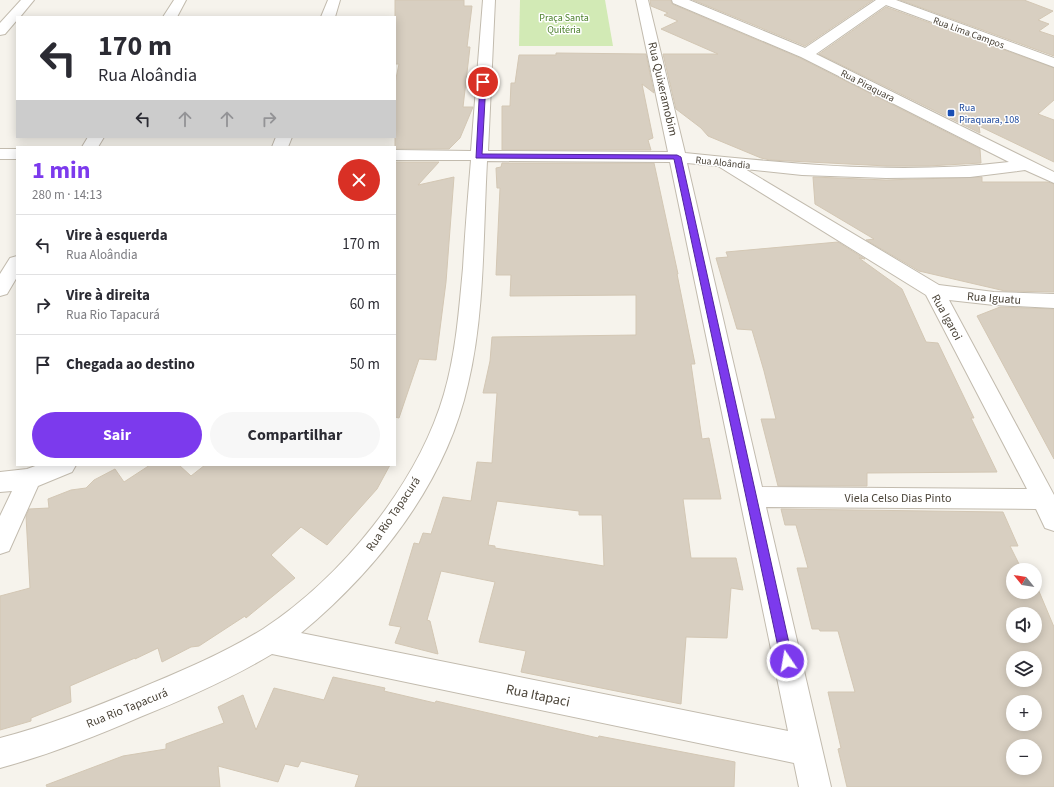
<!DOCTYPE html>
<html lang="pt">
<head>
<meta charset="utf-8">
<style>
  :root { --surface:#fff; --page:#f7f7f7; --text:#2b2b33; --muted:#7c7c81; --line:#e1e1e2; --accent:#7c3aed }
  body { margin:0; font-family:"Source Sans 3",sans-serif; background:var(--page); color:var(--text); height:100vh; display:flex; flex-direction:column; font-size:15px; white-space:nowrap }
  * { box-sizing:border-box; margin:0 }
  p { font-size:13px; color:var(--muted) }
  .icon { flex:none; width:22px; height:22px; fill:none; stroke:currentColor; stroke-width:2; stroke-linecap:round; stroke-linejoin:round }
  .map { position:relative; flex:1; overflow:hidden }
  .drawer { position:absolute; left:16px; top:146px; width:380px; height:320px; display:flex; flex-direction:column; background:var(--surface); border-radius:0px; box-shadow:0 2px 10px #0003 }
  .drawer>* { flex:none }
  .banner { position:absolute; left:16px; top:16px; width:380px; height:122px; border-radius:0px; box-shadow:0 2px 10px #0003; background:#fff; color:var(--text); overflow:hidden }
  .needle { width:26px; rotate:300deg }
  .buttons { position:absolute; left:1006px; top:563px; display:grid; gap:8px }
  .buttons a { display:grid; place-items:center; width:36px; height:36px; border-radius:50%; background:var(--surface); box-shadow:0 2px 10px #0003; font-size:20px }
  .pin { position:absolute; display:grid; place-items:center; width:34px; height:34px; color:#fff; margin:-17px; border:2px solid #fff; border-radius:50%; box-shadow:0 1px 4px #0007 }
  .me { position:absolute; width:44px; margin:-22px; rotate:348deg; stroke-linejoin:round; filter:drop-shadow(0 0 3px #0008) }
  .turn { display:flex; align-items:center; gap:14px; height:84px; padding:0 16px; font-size:18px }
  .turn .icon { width:52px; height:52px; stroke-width:2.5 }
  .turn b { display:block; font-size:28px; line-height:34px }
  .lanes { display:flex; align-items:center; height:38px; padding:0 16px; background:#0003; justify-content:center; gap:20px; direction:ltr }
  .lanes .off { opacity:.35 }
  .round { display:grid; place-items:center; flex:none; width:42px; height:42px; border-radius:21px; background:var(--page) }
  .headline { display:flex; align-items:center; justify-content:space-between; height:68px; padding:0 16px }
  h1 { font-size:24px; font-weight:700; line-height:30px; color:var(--accent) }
  .button { display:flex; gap:8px; margin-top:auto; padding:8px 16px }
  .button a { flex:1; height:46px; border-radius:24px; background:var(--accent); color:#fff; font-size:16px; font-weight:700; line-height:46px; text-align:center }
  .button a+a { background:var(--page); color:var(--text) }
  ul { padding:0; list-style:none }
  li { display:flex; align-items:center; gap:12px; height:60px; padding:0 16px; border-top:1px solid var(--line) }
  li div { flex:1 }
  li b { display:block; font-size:15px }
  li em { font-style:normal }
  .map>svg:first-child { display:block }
  .green { fill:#d2eab5 }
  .building { fill:#d8cfc1; stroke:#d3c7b4; fill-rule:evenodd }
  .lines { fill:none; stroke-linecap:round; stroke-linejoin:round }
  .minor-casing { stroke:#c2bbae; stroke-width:2 }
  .minor { fill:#fff; fill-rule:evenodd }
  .route { fill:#7c3aed; stroke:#51269a }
  .transit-dot { fill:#1a4fb4; stroke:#fff; stroke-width:1.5 }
  .labels { text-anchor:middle; stroke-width:3; stroke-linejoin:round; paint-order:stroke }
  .far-park-label { font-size:10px; fill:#4a7f2a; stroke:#fff }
  .far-street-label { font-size:10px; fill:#4b4439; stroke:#fff }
  .far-transit-label { font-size:10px; fill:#164399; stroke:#fff; text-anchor:start }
  .street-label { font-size:12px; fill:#4b4439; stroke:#fff }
  .near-street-label { font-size:14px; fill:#4b4439; stroke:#fff }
</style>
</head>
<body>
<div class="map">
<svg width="1054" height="787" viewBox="0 0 1054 787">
  <rect width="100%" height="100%" fill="#f6f3ec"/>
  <path class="green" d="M520 0H605L613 46H519Z"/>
  <path class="building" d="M395 0H464V6H472L467 47H470L463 107H473L460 138 449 149H395V83L399 64H395Z
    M650 0H671L672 4 800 58 980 149 981 163 928 166H887L770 160 761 158 708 136 701 128 676 109 663 54H718L661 29 678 21 664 15 668 13 651 6Z
    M693 0H873L805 46Z
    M900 0H1024L1053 11 1038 20 1049 24 1039 31 1054 36V56Z
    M886 7 1054 68V100L1038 114 1054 120V162L979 126 980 133 819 54Z
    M556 53 646 54 654 93 642 84 653 138 648 140 651 150H502V106H510L511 83H515L519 55H556Z
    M395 162H439L418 185 454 177 446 282 436 360 419 359 399 418 395 417Z
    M502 163H654L678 274H677L695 364H691L702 439 709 438 721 499H683L691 558H736L743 590 731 588 727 638 686 637 681 704 521 672 526 651 479 642 495 582 441 571 427 620 430 621 438 654 395 643 401 627 389 625 414 543 419 544 423 533 431 534 443 497 471 501 477 462 492 463 497 393H483L490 361 492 337 636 335V295L510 296 511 275H496L500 188H497L496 168 501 167ZM497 501 579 511V515H602L604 566 495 548V546L488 545Z
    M813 177 886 180 982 177V182H1048L1054 184V292L1005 291 919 271 866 240 874 239 815 204Z
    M838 242 865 259 859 258 902 289 926 342 938 343 974 418H971L997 472 867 473V486H778L761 419H776L764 371 752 330 737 329 716 258 728 257 726 252Z
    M1000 307 1054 309V459L977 316Z
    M150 465H179L191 476 205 465H390L377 489 327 545 301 527 271 555 295 578 246 618 245 616 199 646 191 647 162 662 158 648 135 659V658L70 686 71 702 31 718V721L0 730V596L30 588 26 516 29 509 49 508 48 499 71 490 86 488 94 480 115 469 124 482Z
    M781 509 1003 512 1018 546H1010L1022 570H1013V592H1035V589H1038L1054 627V787H847L838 749 841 748 828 692H855L838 631H820L819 629H812L797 568H808L796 525H785ZM1013 614H1035V636H1013ZM1013 658H1035V680H1013ZM1013 702H1035V724H1013ZM1013 746H1035V768H1013Z
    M333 677 385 688 384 691 435 703 436 701 598 738 599 736 735 762 734 787H355L359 775 301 761 298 767 285 764 278 782 218 766 220 787H47L46 785 123 756 166 749V744L224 723 218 707 243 695 256 730 274 688 324 700Z"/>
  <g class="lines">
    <g class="minor-casing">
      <path id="minor" d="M21 0H34L20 17H17V20L5 34 0 35V23Z
        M174 0H186L177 17H163Z
        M328 0H340L335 17H321Z
        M483 0H495L488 151 668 152 636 0H648L685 153C792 164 901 175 1009 162L801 57 673 3 672 0H689L805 48 876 0H896L1054 58V67L886 5 816 54 1054 172V183L1025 170 970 177 886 178 802 175 745 169 939 285 994 292 1054 294V308L994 305 949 300 1054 495V531L1045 528 1036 509 766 507 831 787H799L794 763 272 654C230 679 185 699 140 717 94 737 48 755 0 768V738C47 726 92 708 136 690 179 672 223 654 263 629 341 578 418 484 444 394 456 353 459 310 463 268 465 232 468 196 471 160H395V150L471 151ZM487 161 670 162 788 731 301 633C378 569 446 483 468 384 485 313 483 233 487 161ZM687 163 718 166 926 295 1027 489 762 487Z
        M88 137H104L98 147H82Z
        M276 137H292L288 147H272Z
        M0 149H17V159H0Z
        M17 256V277L7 294 0 296V274L10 258Z
        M38 465H76L72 472 38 486 9 551 0 554V516L12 491 0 492V472L27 469Z"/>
    </g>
    <use href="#minor" class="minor"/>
  </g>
  <path class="route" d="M483 80 486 82 482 154 677 155 681 157 793 661 791 665 787 667 783 665 781 661 674 159 476 158 480 82Z"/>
  <rect class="transit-dot" x="947" y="109" width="8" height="8" rx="2"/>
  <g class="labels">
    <g class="far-park-label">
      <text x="564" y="21">Praça Santa<tspan x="564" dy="12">Quitéria</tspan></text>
    </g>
    <g class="far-street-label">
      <text transform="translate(969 32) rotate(20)" y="4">Rua Lima Campos</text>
      <text transform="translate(868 85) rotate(27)" y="4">Rua Piraquara</text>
      <text transform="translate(723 162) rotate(6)" y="4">Rua Aloândia</text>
    </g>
    <g class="far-transit-label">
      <text x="959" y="111">Rua<tspan x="959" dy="12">Piraquara, 108</tspan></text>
    </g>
    <g class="street-label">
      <text transform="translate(663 89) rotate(77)" y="4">Rua Quixeramobim</text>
      <text transform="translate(994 298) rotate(4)" y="4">Rua Iguatu</text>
      <text transform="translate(947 317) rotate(61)" y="4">Rua Igaroi</text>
      <text x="898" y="502">Viela Celso Dias Pinto</text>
      <text transform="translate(393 514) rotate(-56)" y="4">Rua Rio Tapacurá</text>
      <text transform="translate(127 708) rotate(-22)" y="4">Rua Rio Tapacurá</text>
    </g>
    <g class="near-street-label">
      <text transform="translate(538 695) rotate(12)" y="5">Rua Itapaci</text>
    </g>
  </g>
</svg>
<div class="buttons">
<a><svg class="needle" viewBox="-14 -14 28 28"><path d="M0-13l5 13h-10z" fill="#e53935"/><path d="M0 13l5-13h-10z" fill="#7c7c81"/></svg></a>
<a><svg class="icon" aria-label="sound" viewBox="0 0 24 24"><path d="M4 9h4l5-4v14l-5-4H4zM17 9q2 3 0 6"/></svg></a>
<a><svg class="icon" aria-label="layers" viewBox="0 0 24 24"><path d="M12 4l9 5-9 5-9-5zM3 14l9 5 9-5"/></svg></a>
<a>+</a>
<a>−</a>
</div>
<div class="pin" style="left:483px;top:82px;background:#d93025"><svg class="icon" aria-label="arrive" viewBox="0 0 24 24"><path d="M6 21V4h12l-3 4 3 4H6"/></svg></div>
<svg class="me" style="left:787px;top:661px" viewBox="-20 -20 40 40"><circle r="17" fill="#7c3aed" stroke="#fff" stroke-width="3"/><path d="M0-11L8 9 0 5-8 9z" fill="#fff"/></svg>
<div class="banner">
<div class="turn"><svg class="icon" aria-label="left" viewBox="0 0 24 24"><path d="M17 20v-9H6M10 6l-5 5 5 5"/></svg><div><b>170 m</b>Rua Aloândia</div></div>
<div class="lanes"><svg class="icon" aria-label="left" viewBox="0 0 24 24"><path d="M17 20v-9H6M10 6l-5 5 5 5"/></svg><svg class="icon off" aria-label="ahead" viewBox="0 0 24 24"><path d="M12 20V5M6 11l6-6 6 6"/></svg><svg class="icon off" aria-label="ahead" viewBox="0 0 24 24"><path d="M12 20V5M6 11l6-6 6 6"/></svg><svg class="icon off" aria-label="right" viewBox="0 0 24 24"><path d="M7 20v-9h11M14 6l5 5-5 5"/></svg></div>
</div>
<section class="drawer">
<div class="headline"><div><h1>1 min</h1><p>280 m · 14:13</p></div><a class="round" style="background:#d93025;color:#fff"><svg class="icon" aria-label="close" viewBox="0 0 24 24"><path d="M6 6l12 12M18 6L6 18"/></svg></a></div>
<ul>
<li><svg class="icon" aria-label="left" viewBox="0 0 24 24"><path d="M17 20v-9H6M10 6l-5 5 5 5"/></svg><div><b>Vire à esquerda</b><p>Rua Aloândia</p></div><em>170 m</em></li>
<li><svg class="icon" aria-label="right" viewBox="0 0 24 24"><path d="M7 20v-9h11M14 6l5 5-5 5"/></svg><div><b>Vire à direita</b><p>Rua Rio Tapacurá</p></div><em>60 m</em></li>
<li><svg class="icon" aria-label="arrive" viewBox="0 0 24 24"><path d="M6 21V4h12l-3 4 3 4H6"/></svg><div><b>Chegada ao destino</b></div><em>50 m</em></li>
</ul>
<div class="button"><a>Sair</a><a>Compartilhar</a></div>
</section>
</div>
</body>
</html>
